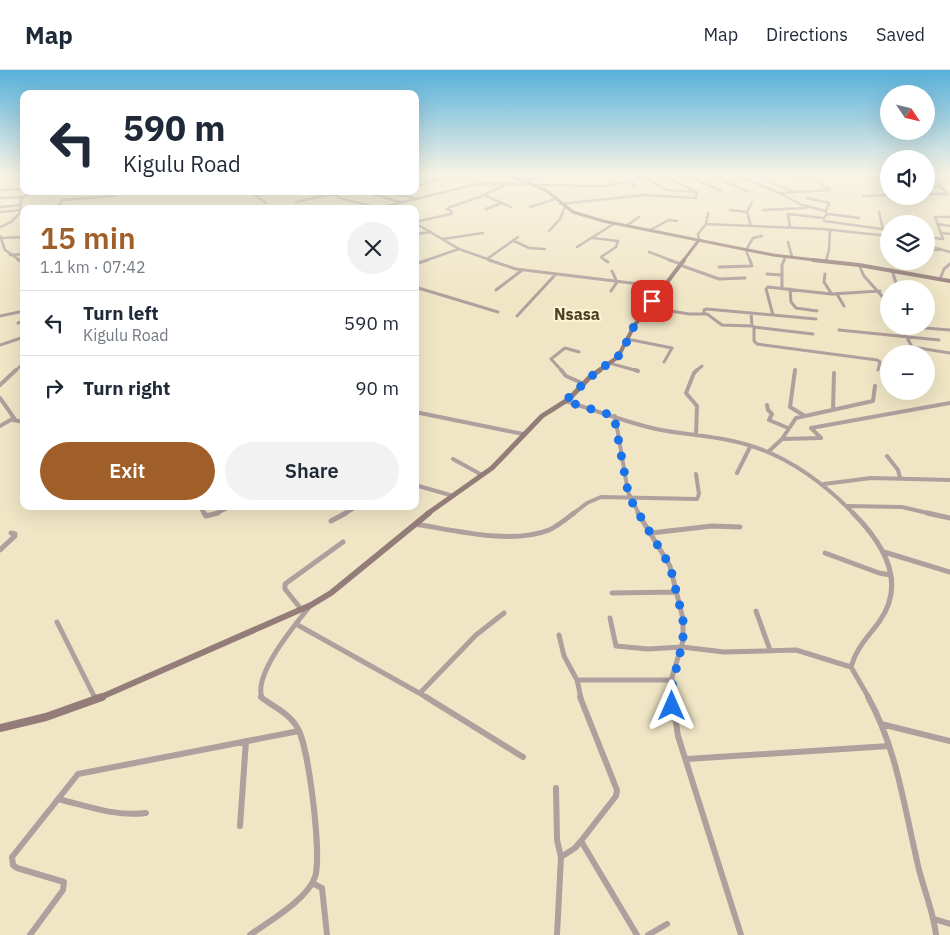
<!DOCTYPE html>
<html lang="en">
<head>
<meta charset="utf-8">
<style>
  :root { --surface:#fff; --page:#f2f2f3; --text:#1f2937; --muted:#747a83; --line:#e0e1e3; --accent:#a05f29 }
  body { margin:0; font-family:"IBM Plex Sans",sans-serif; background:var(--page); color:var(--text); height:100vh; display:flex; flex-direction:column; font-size:19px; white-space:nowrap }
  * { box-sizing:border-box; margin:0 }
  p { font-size:16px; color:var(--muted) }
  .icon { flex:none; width:28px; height:28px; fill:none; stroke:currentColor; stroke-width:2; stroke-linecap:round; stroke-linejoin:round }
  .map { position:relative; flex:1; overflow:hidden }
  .details { position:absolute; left:20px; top:135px; width:399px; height:305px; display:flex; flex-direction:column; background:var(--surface); border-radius:10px; box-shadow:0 5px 20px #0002 }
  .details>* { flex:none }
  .hud { position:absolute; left:20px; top:20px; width:399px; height:105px; border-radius:10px; box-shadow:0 5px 20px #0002; background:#fff; color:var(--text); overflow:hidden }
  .needle { width:32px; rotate:125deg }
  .fabs { position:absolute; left:880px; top:15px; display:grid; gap:10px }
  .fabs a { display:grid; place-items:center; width:55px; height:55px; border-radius:50%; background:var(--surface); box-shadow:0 5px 20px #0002; font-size:25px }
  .pin { position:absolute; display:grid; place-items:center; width:42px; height:42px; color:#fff; margin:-21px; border-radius:10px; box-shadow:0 2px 8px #0006 }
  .me { position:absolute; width:55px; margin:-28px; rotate:0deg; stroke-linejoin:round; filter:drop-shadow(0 0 4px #0008) }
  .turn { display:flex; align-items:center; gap:18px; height:105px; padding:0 20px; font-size:22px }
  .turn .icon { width:65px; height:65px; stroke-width:2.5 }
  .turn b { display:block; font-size:35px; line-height:42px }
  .round { display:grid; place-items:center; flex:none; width:52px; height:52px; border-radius:26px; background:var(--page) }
  .overview { display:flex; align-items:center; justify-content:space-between; height:85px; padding:0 20px }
  h1 { font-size:30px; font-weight:600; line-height:38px; color:var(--accent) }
  .action { display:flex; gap:10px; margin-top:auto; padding:10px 20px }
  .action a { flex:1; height:58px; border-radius:30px; background:var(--accent); color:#fff; font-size:20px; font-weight:600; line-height:58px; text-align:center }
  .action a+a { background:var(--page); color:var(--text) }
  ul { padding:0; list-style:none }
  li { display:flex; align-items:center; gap:15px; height:65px; padding:0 20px; border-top:1px solid var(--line) }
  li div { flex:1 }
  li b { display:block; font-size:19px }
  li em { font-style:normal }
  header { display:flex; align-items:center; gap:30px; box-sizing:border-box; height:70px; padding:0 25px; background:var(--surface); border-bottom:1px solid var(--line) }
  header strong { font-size:24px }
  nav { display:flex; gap:28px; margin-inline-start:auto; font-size:18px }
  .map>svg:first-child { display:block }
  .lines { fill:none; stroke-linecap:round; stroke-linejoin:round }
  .street-far4 { stroke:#af9f9d; stroke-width:2.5 }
  .street-far3 { stroke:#af9f9d; stroke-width:3 }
  .street-far2 { stroke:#af9f9d; stroke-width:4 }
  .street-far1 { stroke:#af9f9d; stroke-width:5 }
  .street { stroke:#af9f9d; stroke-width:6 }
  .secondary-far4 { stroke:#947c79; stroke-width:3 }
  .secondary-far3 { stroke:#947c79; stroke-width:4 }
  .secondary-far2 { stroke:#947c79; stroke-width:5 }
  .secondary-far1 { stroke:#947c79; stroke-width:6 }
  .secondary { stroke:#947c79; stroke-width:8 }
  .route { stroke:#1a73e8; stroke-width:9; stroke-dasharray:0 16.2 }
  .labels { text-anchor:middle; stroke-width:4; stroke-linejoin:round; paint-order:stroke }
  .far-quarter-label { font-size:16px; font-weight:bold; fill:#4a4126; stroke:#fef4d3 }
</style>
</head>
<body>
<header>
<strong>Map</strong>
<nav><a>Map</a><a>Directions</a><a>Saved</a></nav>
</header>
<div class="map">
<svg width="950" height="865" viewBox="0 0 950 865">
  <rect width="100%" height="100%" fill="#f0e6c6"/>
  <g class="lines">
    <path class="street-far4" d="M8 105 9 107
      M616 105 628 110
      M662 105 693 120
      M687 105 721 121
      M712 105 748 122
      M736 105 779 123 830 120 808 105H811
      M751 105 795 122
      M929 105 948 124
      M518 109 536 105
      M636 109 631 114 636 117
      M793 109 808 105
      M926 110H934
      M524 111 542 107
      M420 115 442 109 467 108 475 105
      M534 115 605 116 656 105
      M926 117 941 116
      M0 120 24 119
      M327 121 343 129 375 137
      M365 122 400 132
      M387 122 414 128
      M781 124 802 135 826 141V144
      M926 124H948
      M255 125 290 121
      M255 125 266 133
      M484 125 511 137
      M863 126 889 125
      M0 128 23 127
      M807 128 829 133 826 141
      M296 132 332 124
      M560 134 644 125 696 128 697 122 667 120 643 107
      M0 137 21 135
      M530 137 555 129
      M57 139 62 130 114 126 116 121
      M92 139 120 136
      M374 139 478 114H531
      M486 139 502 133
      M730 140 747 142 751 156
      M763 140 806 138
      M0 142 21 140
      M747 142 752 132
      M879 142 883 159
      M825 146 829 144 859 148
      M909 147 911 154
      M824 151 889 160
      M415 152 451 144 452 142 447 139 450 137 480 127 507 114
      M415 153 459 179 493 191
      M706 154 823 159 889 166
      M938 154 950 156
      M626 156 639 147
      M0 157 11 152 20 143 21 129 34 121
      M790 157 788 144 824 148
      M650 160 669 150 677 151
      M549 161 560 149 565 137
      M942 163 950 164
      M415 164 431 162
      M0 166 5 180 21 191
      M926 167 943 169 935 147H950
      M1 168 24 167
      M593 168 618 171 616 177 601 187 606 191
      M443 169 483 163
      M699 170 698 164 706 154 708 143
      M514 171 529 178 545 179
      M788 172 792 187
      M926 175 950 182
      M577 177 615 153
      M926 180H939
      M649 182 673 191
      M10 185 24 184
      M487 189 518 167
      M424 191 459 179
      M750 191 746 180 753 168 762 166
      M784 191 785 187
      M826 191 829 180 830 160"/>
    <path class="street-far3" d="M18 190 24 193
      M489 190 516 199 664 217
      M605 190 608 192
      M669 190 681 194
      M415 194 428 190
      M680 195 719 209 745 208
      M859 195 864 206 889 234
      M719 197 752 196 750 190
      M892 200 896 213 902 219
      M767 204 782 205
      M825 204 824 212 831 223
      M940 209 944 199 950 194
      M415 217 498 242
      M782 217V195L784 190
      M790 219 791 232 796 238 817 241
      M496 220 521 201
      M611 221 617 212 612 201
      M837 224 844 236
      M647 237 689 244H707L722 255 752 256
      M751 243 752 256 754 257 813 264
      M704 244V240L707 239 816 249
      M773 245 766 219 768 217 831 224 880 221
      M0 246 24 241
      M517 246 555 205
      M18 253 24 251
      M901 256 912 277 950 283
      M901 256 950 260
      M754 257V271L757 274 877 290 880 292 878 300
      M839 260 939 270
      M627 269 672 278 664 292
      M0 275 24 267
      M609 293 638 301
      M15 301 24 293
      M562 301 551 289 565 278 579 282
      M696 301 702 296"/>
    <path class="street-far2" d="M561 300 566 306 584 314
      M635 300 638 301
      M795 300 790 337 805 346
      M0 315 16 300
      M0 328 14 348 0 356
      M565 331C595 340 625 352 656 359 680 364 704 365 728 370 777 379 820 409 854 444
      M767 335 768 340 772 344 769 350 788 358
      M833 340 834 303
      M415 342 523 364
      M615 346 628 422 639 444
      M13 350 24 352
      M696 365 697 336 686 323 694 303 697 300
      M821 368 811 358 950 333
      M782 369 796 348 873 331 875 316
      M768 382 782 369 821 368
      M887 386 898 400 900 408
      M22 389H24
      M453 389 482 405
      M737 403 750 377
      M824 414 871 408 950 410
      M415 415 450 425
      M199 436 205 444
      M847 436 902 437 932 444
      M215 444 232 436
      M344 444 358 436
      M573 444 587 433 601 427 697 429 699 424 696 404"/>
    <path class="street-far1" d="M204 443 206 446 218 443
      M638 443 670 496 683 549V571L672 607V628
      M853 443C882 472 908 512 879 552 868 567 856 578 851 597L869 628
      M927 443 950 448
      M331 451 346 443
      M415 454C454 460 511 475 549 460 558 456 566 449 574 443
      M651 463 712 456 740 457
      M0 480 15 466V464L11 463
      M884 482 950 502
      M825 483 879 503 891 505
      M612 523 677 522
      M301 539 285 519V514L343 472
      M756 541 770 580
      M610 548 616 576 648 579 682 577 724 582 796 580 851 597
      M57 552 95 628
      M296 554 428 628
      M559 565 564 586 577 610 581 628
      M577 610H672
      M420 623 476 565 504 543
      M262 628C253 604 295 555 310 536"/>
    <path class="street" d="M95 627 96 629
      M426 627 523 687
      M672 627 678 666 741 865
      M868 627C896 677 904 735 917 791 922 816 933 839 936 865
      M881 654 950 671
      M687 689 889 676
      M556 718 557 770 561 787 557 865
      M58 729C87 736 116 747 146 743
      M240 756 246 671
      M581 771 637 865
      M561 787 575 778 581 771 616 726 617 720 580 627
      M312 813 322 818 327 865
      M934 849 950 854
      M30 865 63 820 64 812 17 798 13 795 12 787 78 704 299 661
      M250 865C269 851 307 830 315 807 322 786 309 679 298 659 291 644 273 637 261 627
      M648 865 667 854"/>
    <path class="secondary-far4" d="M509 105 547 121 573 142 603 151 773 185 823 191
      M683 191 699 170"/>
    <path class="secondary-far3" d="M813 190 859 195 950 211
      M598 301 618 287 634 256 684 190"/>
    <path class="secondary-far2" d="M427 444 492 398 542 346 569 329 590 307 600 300"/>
    <path class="secondary-far1" d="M99 628 311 535 331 523 429 443"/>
    <path class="secondary" d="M0 658 46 647 102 627"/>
  </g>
  <linearGradient id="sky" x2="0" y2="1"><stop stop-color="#56b0db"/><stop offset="0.46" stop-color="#f8f4e5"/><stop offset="1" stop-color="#f8f4e5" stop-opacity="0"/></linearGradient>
  <rect width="950" height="226" fill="url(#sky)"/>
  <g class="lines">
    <path class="route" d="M652 231 634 256 621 284 594 304 565 331 614 346 628 422 633 434 670 496 683 549V571L671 620 672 636"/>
  </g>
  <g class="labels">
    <g class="far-quarter-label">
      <text x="577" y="250">Nsasa</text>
    </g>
  </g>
</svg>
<div class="fabs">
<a><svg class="needle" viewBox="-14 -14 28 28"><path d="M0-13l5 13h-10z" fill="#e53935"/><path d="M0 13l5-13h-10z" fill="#747a83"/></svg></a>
<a><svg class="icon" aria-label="sound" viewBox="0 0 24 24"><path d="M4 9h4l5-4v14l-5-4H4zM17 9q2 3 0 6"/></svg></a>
<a><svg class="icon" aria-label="layers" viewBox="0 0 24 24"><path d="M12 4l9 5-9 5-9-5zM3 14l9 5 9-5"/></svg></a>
<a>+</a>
<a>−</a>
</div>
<div class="pin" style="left:652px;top:231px;background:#d93025"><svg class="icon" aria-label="arrive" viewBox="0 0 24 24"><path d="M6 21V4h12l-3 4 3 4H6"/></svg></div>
<svg class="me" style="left:672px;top:636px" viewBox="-20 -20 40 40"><path d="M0-17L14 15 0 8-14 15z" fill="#1a73e8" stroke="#fff" stroke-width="4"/></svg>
<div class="hud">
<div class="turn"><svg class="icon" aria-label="left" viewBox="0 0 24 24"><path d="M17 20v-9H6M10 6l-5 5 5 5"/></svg><div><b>590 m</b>Kigulu Road</div></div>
</div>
<section class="details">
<div class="overview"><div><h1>15 min</h1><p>1.1 km · 07:42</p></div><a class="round"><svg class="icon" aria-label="close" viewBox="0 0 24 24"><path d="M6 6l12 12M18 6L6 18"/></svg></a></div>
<ul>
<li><svg class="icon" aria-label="left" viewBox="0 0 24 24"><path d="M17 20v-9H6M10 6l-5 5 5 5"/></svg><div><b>Turn left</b><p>Kigulu Road</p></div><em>590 m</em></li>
<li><svg class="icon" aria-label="right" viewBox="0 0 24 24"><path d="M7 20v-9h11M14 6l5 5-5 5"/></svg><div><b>Turn right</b></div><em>90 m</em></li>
</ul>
<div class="action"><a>Exit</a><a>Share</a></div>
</section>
</div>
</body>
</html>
